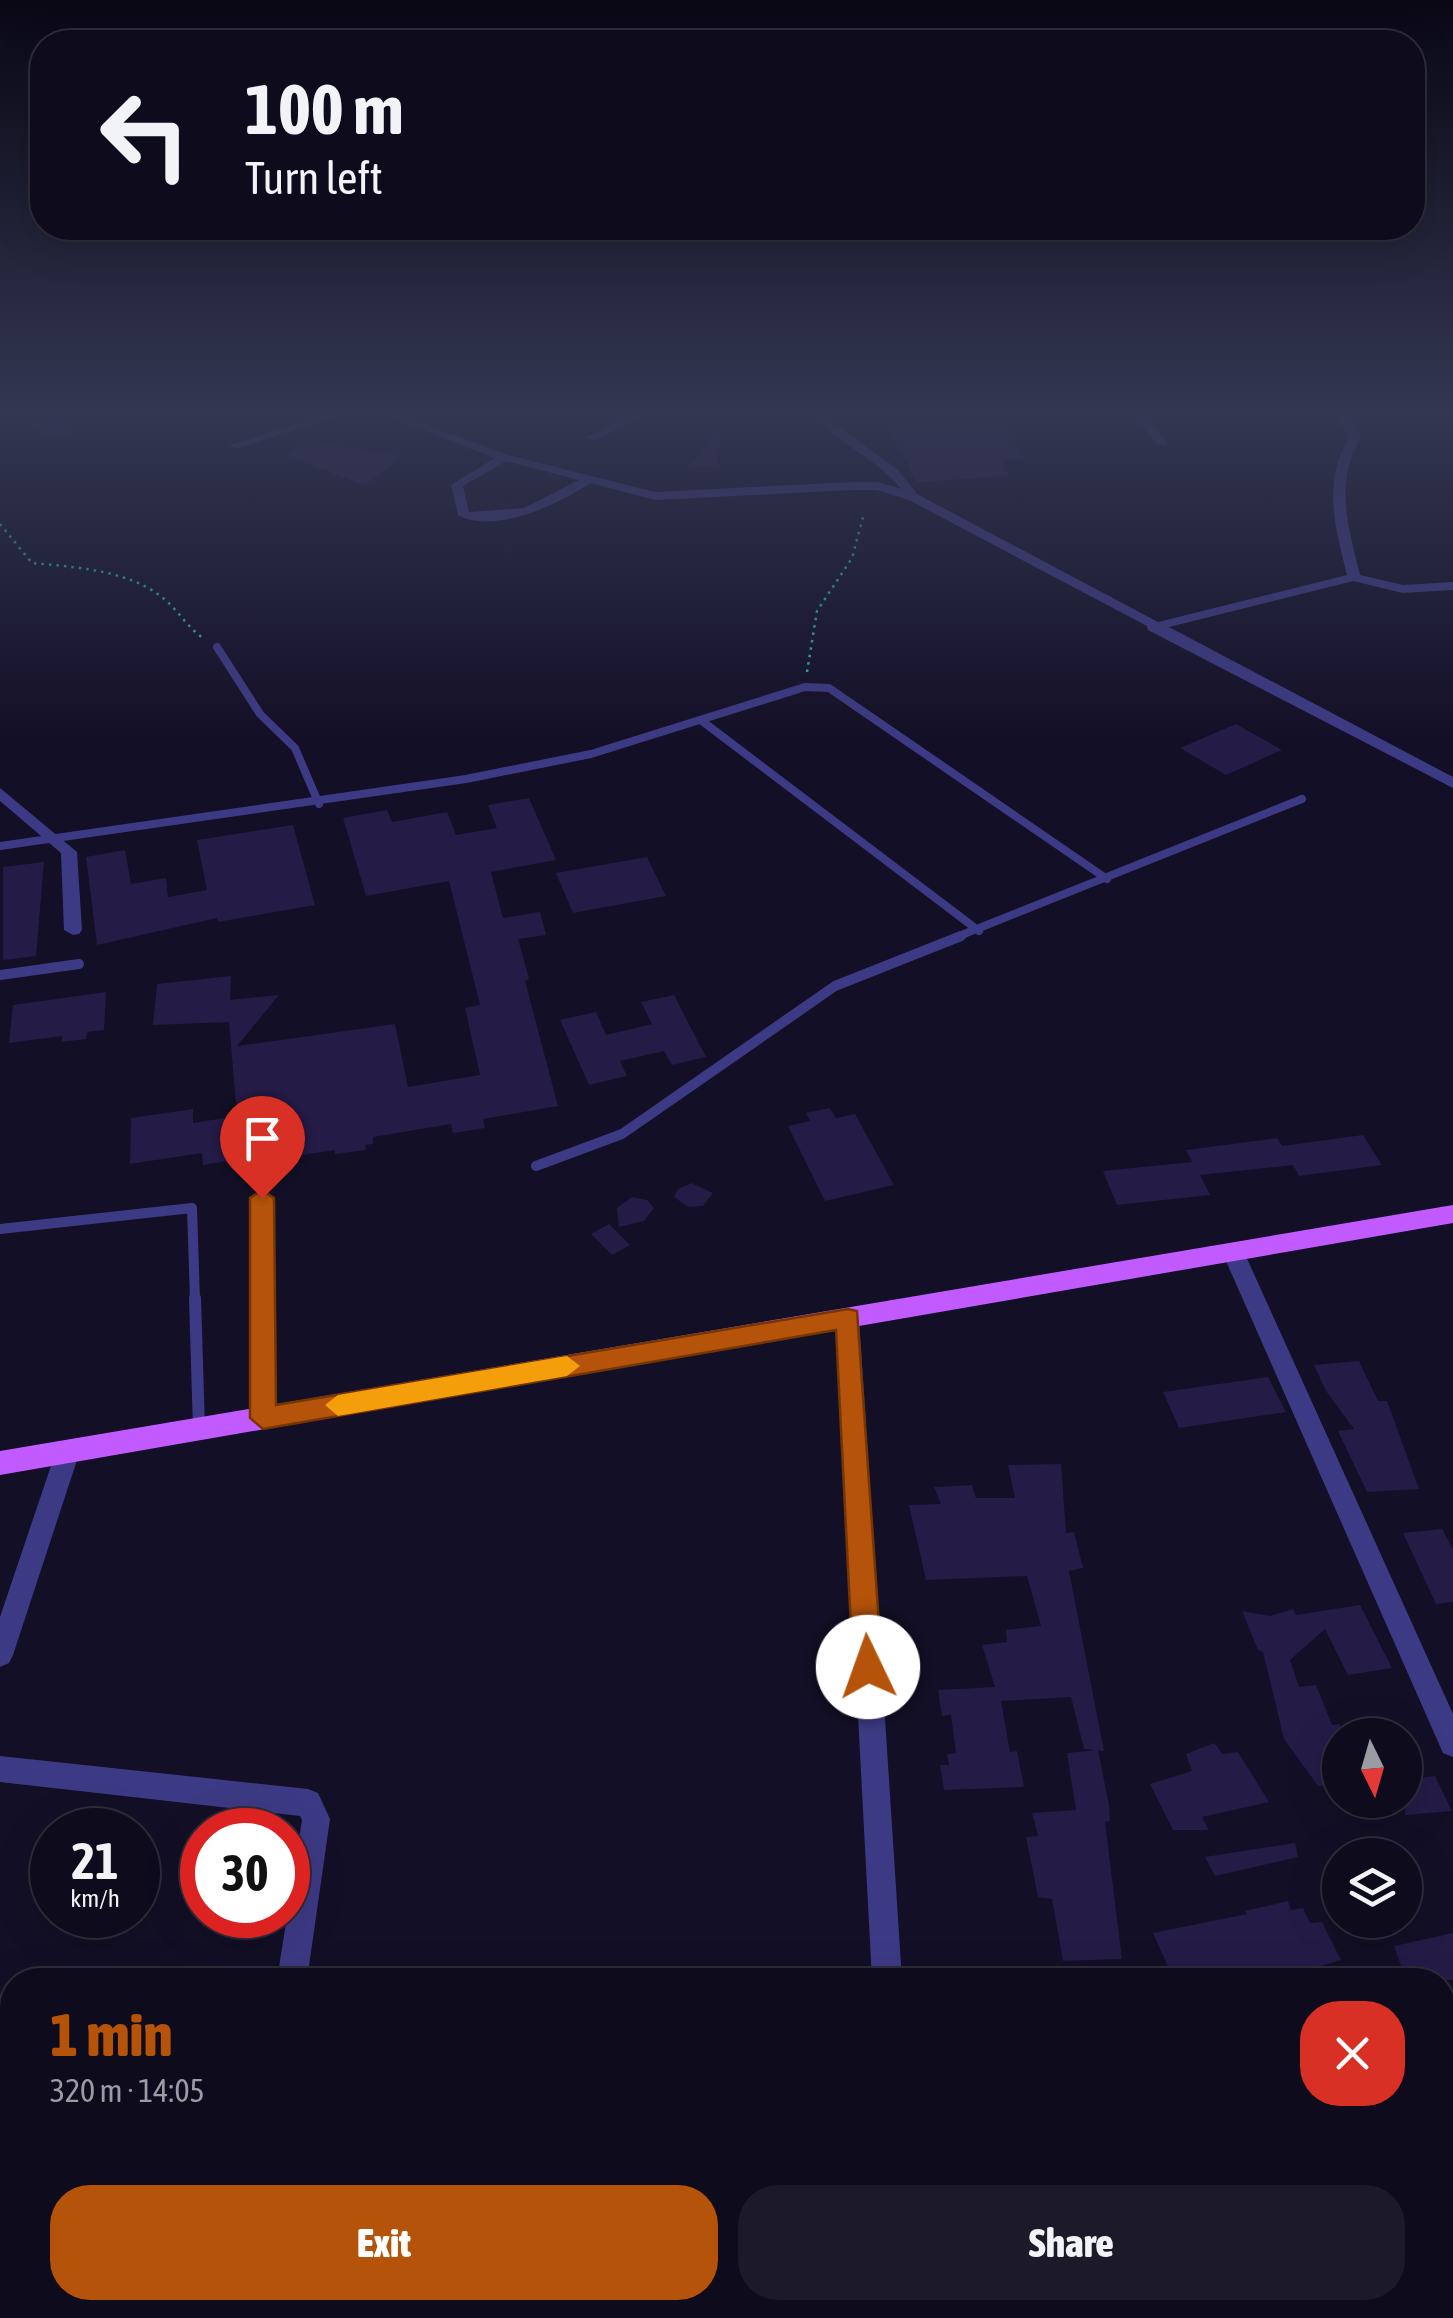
<!DOCTYPE html>
<html lang="en">
<head>
<meta charset="utf-8">
<style>
  :root { --surface:#0e0b1c; --page:#1c1929; --text:#f1f3f6; --muted:#9b9ba3; --line:#2e2b3b; --accent:#b45309 }
  body { margin:0; font-family:"Asap Condensed",sans-serif; background:var(--page); color:var(--text); height:100vh; display:flex; flex-direction:column; font-size:38px; white-space:nowrap }
  * { box-sizing:border-box; margin:0 }
  p { font-size:32px; color:var(--muted) }
  .icon { flex:none; width:55px; height:55px; fill:none; stroke:currentColor; stroke-width:2; stroke-linecap:round; stroke-linejoin:round }
  .map { position:relative; flex:1; overflow:hidden }
  .details { position:absolute; left:0px; top:1968px; width:1455px; height:352px; display:flex; flex-direction:column; background:var(--surface); border-radius:40px 40px 0 0; box-shadow:0 10px 40px #0002,0 0 0 2px var(--line) }
  .details>* { flex:none }
  .hud { position:absolute; left:30px; top:30px; width:1395px; height:210px; border-radius:40px; box-shadow:0 10px 40px #0002,0 0 0 2px var(--line); background:#0e0b1c; color:var(--text); overflow:hidden }
  .needle { width:65px; rotate:175deg }
  .fabs { position:absolute; left:1322px; top:1718px; display:grid; gap:20px }
  .fabs a { display:grid; place-items:center; width:100px; height:100px; border-radius:50%; background:var(--surface); box-shadow:0 10px 40px #0002,0 0 0 2px var(--line); font-size:50px }
  .speed { position:absolute; left:30px; top:1808px; display:flex; gap:20px; font-size:50px; font-weight:700; text-align:center }
  .speed>* { display:grid; place-content:center; width:130px; height:130px; border-radius:50%; background:var(--surface); box-shadow:0 10px 40px #0002,0 0 0 2px var(--line); line-height:1 }
  .speed small { font-size:25px; font-weight:400 }
  .speed .limit { border:15px solid #d22; background:#fff; color:#111 }
  .pin { position:absolute; display:grid; place-items:center; width:85px; height:85px; color:#fff; margin:-102px -42px; border-radius:50% 50% 50% 0; rotate:-45deg; box-shadow:0 0 10px #0007 }
  .pin .icon { rotate:45deg }
  .me { position:absolute; width:110px; margin:-55px; rotate:357deg; stroke-linejoin:round; filter:drop-shadow(0 0 8px #0008) }
  .turn { display:flex; align-items:center; gap:35px; height:210px; padding:0 50px; font-size:45px }
  .turn .icon { width:130px; height:130px; stroke-width:2.5 }
  .turn b { display:block; font-size:70px; line-height:85px }
  .round { display:grid; place-items:center; flex:none; width:105px; height:105px; border-radius:40px; background:var(--page) }
  .headline { display:flex; align-items:center; justify-content:space-between; height:170px; padding:0 50px }
  h1 { font-size:60px; font-weight:800; line-height:75px; color:var(--accent) }
  .primary-button { display:flex; gap:20px; margin-top:auto; padding:20px 50px }
  .primary-button a { flex:1; height:115px; border-radius:40px; background:var(--accent); color:#fff; font-size:40px; font-weight:800; line-height:115px; text-align:center }
  .primary-button a+a { background:var(--page); color:var(--text) }
  .map>svg:first-child { display:block }
  .building { fill:#241b47 }
  .lines { fill:none; stroke-linecap:round; stroke-linejoin:round }
  .path { stroke:#2fb8b0; stroke-width:2.5; stroke-dasharray:2.5 5; stroke-linecap:butt }
  .service-far2 { stroke:#3d3a85; stroke-width:8 }
  .service-far1 { stroke:#3d3a85; stroke-width:10 }
  .service { stroke:#3d3a85; stroke-width:12 }
  .minor { fill:#3d3a85; fill-rule:evenodd }
  .primary { fill:#c25bff; fill-rule:evenodd }
  .route { fill:#b45309; stroke:#753606; stroke-width:2.5 }
  .slow { fill:#f59e0b }
</style>
</head>
<body>
<div class="map">
<svg width="1453" height="2318" viewBox="0 0 1453 2318">
  <rect width="100%" height="100%" fill="#130f26"/>
  <path class="building" d="M55 415 77 434 47 438 27 421Z
    M881 415H997L1025 459 1001 460 1009 476 917 482Z
    M725 424 716 466 689 465Z
    M308 441 402 456 365 485 285 455Z
    M1236 724 1282 750 1226 775 1180 748Z
    M529 798 556 860 491 872 503 918 540 912 546 935 518 939 529 979 525 981 558 1106 483 1119 485 1128 453 1133 451 1124 373 1137V1144L365 1145 366 1150 335 1154V1150L302 1155 301 1137 232 1148V1160L203 1165 202 1153 130 1164 131 1118 193 1109V1123L237 1116 229 1022 153 1025 157 984 231 976 230 1000 279 995 237 1046 395 1024 408 1087 480 1075 465 1008 480 1005 449 881 366 896 343 818 387 810 392 822 447 812 456 835 497 828 488 805Z
    M293 825 315 905 218 922 217 918 97 945 86 857 125 850 131 884 166 878 168 897 207 890 197 840Z
    M647 857 666 896 573 913 556 873Z
    M44 862 36 956 3 960V867Z
    M106 992 104 1030 87 1032 86 1039 62 1042V1036L9 1043 13 1005Z
    M674 995 706 1057 672 1065 664 1051 620 1061 627 1076 589 1085 560 1020 596 1012 606 1035 652 1024 641 1002Z
    M830 1108 836 1118 855 1114 894 1185 825 1201 788 1126 810 1121 806 1113Z
    M1363 1135 1382 1165 1299 1176 1293 1165 1200 1175 1210 1195 1117 1205 1103 1171 1192 1162 1186 1150 1277 1138 1282 1146Z
    M691 1183 713 1193 703 1206 688 1207 674 1197 678 1189Z
    M632 1197 647 1200 654 1208 644 1221 619 1227 617 1208Z
    M609 1224 630 1245 612 1255 591 1234Z
    M1359 1361 1378 1401H1387L1419 1489 1367 1492 1338 1431 1354 1429 1326 1391 1314 1365Z
    M1268 1377 1286 1412 1179 1428 1163 1392Z
    M1061 1464 1066 1533 1074 1532 1083 1568 1069 1571 1104 1751 1084 1749 1071 1697 1001 1701 1010 1752 1017 1751 1024 1787 944 1790 940 1765H949L947 1754 956 1753 951 1715 942 1716 938 1690 995 1687 982 1645 1007 1642 1006 1630 1041 1626 1027 1576 926 1580 909 1505 941 1504 934 1487 972 1485 976 1498H1015L1008 1465Z
    M1442 1529 1453 1549V1602L1436 1604 1403 1533Z
    M1360 1605 1392 1668 1348 1675 1325 1629 1290 1660 1299 1687 1316 1685 1332 1725 1340 1724V1784L1318 1786 1284 1739 1263 1652 1258 1650 1242 1611 1270 1616 1293 1609 1296 1615Z
    M1214 1743 1223 1754 1238 1752 1269 1802 1202 1817 1209 1830H1173L1150 1784 1192 1771 1186 1754Z
    M1098 1750 1109 1805 1110 1821 1105 1822 1122 1959 1063 1961 1052 1899 1038 1897 1026 1837 1038 1836 1032 1813 1076 1810 1067 1753Z
    M1435 1776 1452 1811 1405 1815V1780Z
    M1295 1843 1298 1857 1215 1876 1205 1857Z
    M1288 1901 1291 1910 1303 1908 1310 1923 1322 1922 1341 1960 1321 1966 1318 1980H1174L1153 1933 1247 1914 1245 1911Z
    M1453 1933V1980H1406L1394 1946Z"/>
  <g class="lines">
    <path class="path" d="M0 524 32 563C74 567 129 570 163 598 178 610 187 627 203 638
      M807 672 817 611 852 558 863 517"/>
    <path class="service-far2" d="M217 647 260 714 295 748 319 804
      M702 721 979 931
      M0 846 466 779 591 754 805 687 829 688 1107 879
      M954 938 1302 799"/>
    <path class="service-far1" d="M0 975 79 964
      M536 1166 622 1134 835 986 961 936
      M262 1198V1301
      M0 1229 192 1208 195 1301"/>
    <path class="service" d="M195 1298 199 1429
      M262 1298 263 1417"/>
    <path class="minor" d="M323 415H340L238 448 228 446Z
      M384 415H400L508 455 655 492 853 482H878L901 489C878 459 839 446 817 415H829L834 423 897 469 917 494 1158 622 1347 575C1335 526 1322 483 1349 437L1336 415H1348L1361 437C1334 483 1348 526 1360 575L1403 585 1453 582V590L1403 593 1353 581 1169 627 1453 777V788L1148 630 1147 626 909 500 877 490H853L655 500 591 483C558 504 495 535 458 515L451 485 495 458ZM506 461 579 480 524 508 469 512 463 486Z
      M631 415H646L595 440 585 438Z
      M1133 415H1145L1166 441V445H1158Z
      M0 788 77 852 82 930 79 934 73 935 64 930 61 853 0 801Z
      M1233 1244 1240 1246 1244 1252 1453 1714V1757L1443 1753 1222 1252 1226 1246Z
      M848 1310 856 1312 859 1318 902 1980H872L837 1318 840 1312Z
      M68 1441 76 1444 80 1451 13 1655 9 1663 0 1667V1617L56 1451 60 1444Z
      M0 1756 308 1789 318 1793 330 1819 307 1980H277L302 1820 300 1816 0 1782Z
      M224 2308H258L256 2318H222Z
      M887 2308H921V2318H887Z"/>
    <path class="primary" d="M1453 1205V1223L0 1475V1451Z"/>
  </g>
  <linearGradient id="sky" x2="0" y2="1"><stop stop-color="#0a0815"/><stop offset="0.56" stop-color="#333752"/><stop offset="1" stop-color="#333752" stop-opacity="0"/></linearGradient>
  <rect width="1453" height="739" fill="url(#sky)"/>
  <path class="route" d="M262 1190 274 1198 276 1405 848 1309 857 1311 882 1667 878 1677 868 1681 857 1677 853 1667 836 1330 263 1429 250 1418V1198Z"/>
  <path class="slow" d="M567 1356 580 1366 567 1376 338 1416 325 1405 338 1395Z"/>
</svg>
<div class="fabs">
<a><svg class="needle" viewBox="-14 -14 28 28"><path d="M0-13l5 13h-10z" fill="#e53935"/><path d="M0 13l5-13h-10z" fill="#9b9ba3"/></svg></a>
<a><svg class="icon" aria-label="layers" viewBox="0 0 24 24"><path d="M12 4l9 5-9 5-9-5zM3 14l9 5 9-5"/></svg></a>
</div>
<div class="speed"><div>21<small>km/h</small></div><div class="limit">30</div></div>
<div class="pin" style="left:262px;top:1198px;background:#d93025"><svg class="icon" aria-label="arrive" viewBox="0 0 24 24"><path d="M6 21V4h12l-3 4 3 4H6"/></svg></div>
<svg class="me" style="left:868px;top:1667px" viewBox="-20 -20 40 40"><circle r="19" fill="#fff"/><path d="M0-13L10 11 0 6-10 11z" fill="#b45309"/></svg>
<div class="hud">
<div class="turn"><svg class="icon" aria-label="left" viewBox="0 0 24 24"><path d="M17 20v-9H6M10 6l-5 5 5 5"/></svg><div><b>100 m</b>Turn left</div></div>
</div>
<section class="details">
<div class="headline"><div><h1>1 min</h1><p>320 m · 14:05</p></div><a class="round" style="background:#d93025;color:#fff"><svg class="icon" aria-label="close" viewBox="0 0 24 24"><path d="M6 6l12 12M18 6L6 18"/></svg></a></div>
<div class="primary-button"><a>Exit</a><a>Share</a></div>
</section>
</div>
</body>
</html>
